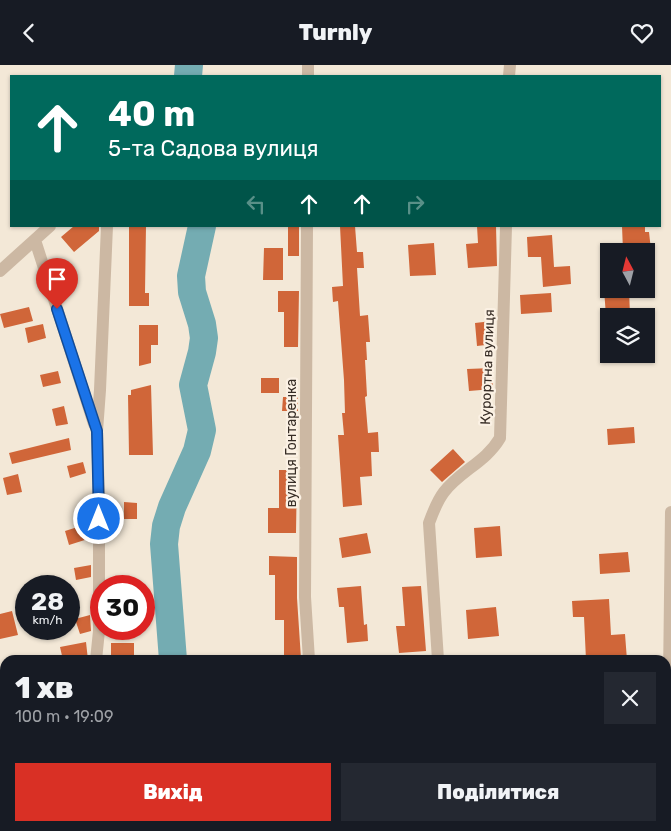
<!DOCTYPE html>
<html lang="uk">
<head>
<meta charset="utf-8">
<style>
  :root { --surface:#171b24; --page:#242831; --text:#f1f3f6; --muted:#9ea1a6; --accent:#d93025 }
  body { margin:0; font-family:Rubik,sans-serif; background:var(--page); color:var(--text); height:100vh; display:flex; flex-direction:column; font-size:19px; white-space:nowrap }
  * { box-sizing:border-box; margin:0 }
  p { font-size:16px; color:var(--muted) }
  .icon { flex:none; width:28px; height:28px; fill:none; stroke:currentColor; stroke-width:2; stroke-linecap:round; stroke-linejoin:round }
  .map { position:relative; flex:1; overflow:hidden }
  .details { position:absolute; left:0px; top:590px; width:671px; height:176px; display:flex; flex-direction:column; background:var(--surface); border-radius:15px 15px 0 0; box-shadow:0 1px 4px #0004 }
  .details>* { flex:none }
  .top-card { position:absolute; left:10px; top:10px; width:651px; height:152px; border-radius:0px; box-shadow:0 1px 4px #0004; background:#00695c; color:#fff; overflow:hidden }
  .needle { width:32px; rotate:353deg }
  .fabs { position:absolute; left:600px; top:178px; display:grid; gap:10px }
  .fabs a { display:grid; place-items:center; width:55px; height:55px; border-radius:0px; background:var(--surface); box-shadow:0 1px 4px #0004; font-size:25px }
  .speed { position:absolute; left:15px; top:510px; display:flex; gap:10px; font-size:25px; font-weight:700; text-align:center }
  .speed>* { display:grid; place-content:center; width:65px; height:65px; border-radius:50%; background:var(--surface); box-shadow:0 1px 4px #0004; line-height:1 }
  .speed small { font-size:12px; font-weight:400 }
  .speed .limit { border:8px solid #d22; background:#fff; color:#111 }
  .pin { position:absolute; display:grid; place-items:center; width:42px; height:42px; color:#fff; margin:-51px -21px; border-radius:50% 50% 50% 0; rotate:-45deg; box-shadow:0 0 5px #0007 }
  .pin .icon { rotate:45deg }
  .me { position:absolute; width:55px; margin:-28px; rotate:0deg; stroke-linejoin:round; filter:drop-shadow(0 0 4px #0008) }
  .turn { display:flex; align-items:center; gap:18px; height:105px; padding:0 15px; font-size:22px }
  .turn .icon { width:65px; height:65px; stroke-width:2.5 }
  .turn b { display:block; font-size:35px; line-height:42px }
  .lanes { display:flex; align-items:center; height:48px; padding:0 15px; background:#0003; justify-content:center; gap:25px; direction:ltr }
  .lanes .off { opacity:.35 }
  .round { display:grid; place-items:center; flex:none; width:52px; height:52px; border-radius:0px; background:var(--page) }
  .headline { display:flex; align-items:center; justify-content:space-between; height:85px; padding:0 15px }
  h1 { font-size:30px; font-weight:800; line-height:38px }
  .primary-button { display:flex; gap:10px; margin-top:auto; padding:10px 15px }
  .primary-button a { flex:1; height:58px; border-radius:0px; background:var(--accent); color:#fff; font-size:20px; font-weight:800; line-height:58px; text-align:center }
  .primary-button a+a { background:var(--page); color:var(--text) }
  header { display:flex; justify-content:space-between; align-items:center; height:65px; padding:0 15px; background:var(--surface); font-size:22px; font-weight:800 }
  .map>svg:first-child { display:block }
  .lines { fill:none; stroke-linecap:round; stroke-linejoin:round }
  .river { stroke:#74acb2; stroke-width:28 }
  .building { fill:#d06639 }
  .street { stroke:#ccb8a3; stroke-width:12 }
  .route-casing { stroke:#114b97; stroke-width:12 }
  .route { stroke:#1a73e8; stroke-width:9 }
  .labels { text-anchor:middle; stroke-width:4.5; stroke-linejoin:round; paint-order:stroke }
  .street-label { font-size:14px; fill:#362c25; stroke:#fbf1e4 }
</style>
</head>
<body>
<header><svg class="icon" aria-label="back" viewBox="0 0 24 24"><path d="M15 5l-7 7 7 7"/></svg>Turnly<svg class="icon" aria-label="heart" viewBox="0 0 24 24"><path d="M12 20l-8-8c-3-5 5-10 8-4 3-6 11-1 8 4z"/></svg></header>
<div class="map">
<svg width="671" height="766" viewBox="0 0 671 766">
  <rect width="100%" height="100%" fill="#f3e8d7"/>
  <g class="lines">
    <path class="river" d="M188 11 189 0
      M173 595 164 479 166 461 172 442 197 386 202 365 193 320 202 287 204 273 202 259 192 227 191 211 202 161
      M197 761 198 766"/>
  </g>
  <path class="building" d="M74 161H99V166L74 187 61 172Z
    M129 161H146L145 228H149V241H129Z
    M340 161H355L357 187H363L364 203H357L360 251 368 250 370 277H366L367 295H365L367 331 365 332 368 368 378 367 379 387H371L372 411 360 412 362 440 343 442 338 370H344L342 348H345L344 315 338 236 333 237 332 222 343 221Z
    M477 161H496L497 201 468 203 466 179 478 178Z
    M622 161H645V167H649L651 185 623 186Z
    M288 162H299V191H288Z
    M552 170 554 202 570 201 571 219 543 222 541 192H528L527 172Z
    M434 178 436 210 410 211 408 180Z
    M264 183H283V215H263Z
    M604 224H629L630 250 606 251Z
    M278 226H299L298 282H284V247H278Z
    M551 228 552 247 521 249 520 230Z
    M29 242 33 256 4 263 0 249Z
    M492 256 494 279 477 281 475 258Z
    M43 259 46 273 28 278 25 263Z
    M139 260H158V280H151V298L139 301Z
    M492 303 493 324 469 326 467 304Z
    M58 306 61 318 43 322 40 310Z
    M261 313H279V328H261Z
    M151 320 153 390H129L128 330H131V325Z
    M283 332H298V346H282Z
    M64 341 68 359 56 361 52 344Z
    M634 362 635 378 608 380 607 364Z
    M69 373 71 385 12 399 9 388Z
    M453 384 465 397 442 417 430 405Z
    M83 397 86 408 70 413 67 401Z
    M279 405H297L296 468H268V443H279Z
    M18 409 22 427 7 430 3 413Z
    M124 437 137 438V454H124Z
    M87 459 91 473 69 480 65 466Z
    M500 461 502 491 476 493 474 463Z
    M367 468 371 488 342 493 339 473Z
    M628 487 630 507 600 509 599 489Z
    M269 491 297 492V533L301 594H284V555H275V510H269Z
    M91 500V512L76 515 74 503Z
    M361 521 364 560 367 559 368 576 347 578 344 542H339L337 523Z
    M421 521 426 586 399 588 396 561H405L402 522Z
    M609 534 611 570 625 569 627 595H586L584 552H573L572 536Z
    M496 542 499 571 468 574 466 545Z
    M12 546 18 570 0 574V549Z
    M90 550 91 566 80 569 75 554Z
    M86 577 88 595H63L60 582Z
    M111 578H134V595H111Z"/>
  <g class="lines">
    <path class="street" d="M308 11V0
      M509 11 510 0
      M307 161 305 532 309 595
      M35 175 94 359
      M0 206 50 161
      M671 447 669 614 671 691
      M96 595 99 566V435L97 366 100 325 107 161
      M438 595 429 458C433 447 437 436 444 427 460 406 486 397 500 373L506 161
      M0 730 5 749
      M8 761 10 766
      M319 761V766
      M475 761 477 766
      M76 766V761"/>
  </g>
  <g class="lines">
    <g class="route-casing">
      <path id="route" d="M57 244 97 366 99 454"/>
    </g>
    <use href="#route" class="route"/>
  </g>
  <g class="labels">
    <g class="street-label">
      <text transform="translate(487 302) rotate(-88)" y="5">Курортна вулиця</text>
      <text transform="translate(291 378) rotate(-90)" y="5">вулиця Гонтаренка</text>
    </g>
  </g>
</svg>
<div class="fabs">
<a><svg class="needle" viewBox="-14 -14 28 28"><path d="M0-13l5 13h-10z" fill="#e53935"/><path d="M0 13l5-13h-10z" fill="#9ea1a6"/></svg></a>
<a><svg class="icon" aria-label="layers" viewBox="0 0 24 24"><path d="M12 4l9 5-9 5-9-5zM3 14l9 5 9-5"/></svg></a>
</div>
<div class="speed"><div>28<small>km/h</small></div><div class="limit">30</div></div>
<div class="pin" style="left:57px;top:244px;background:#d93025"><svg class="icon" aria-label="arrive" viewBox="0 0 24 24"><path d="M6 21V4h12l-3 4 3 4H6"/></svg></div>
<svg class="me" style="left:99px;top:454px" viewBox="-20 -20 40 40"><circle r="17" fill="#1a73e8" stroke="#fff" stroke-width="3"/><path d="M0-11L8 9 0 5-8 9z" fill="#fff"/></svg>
<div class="top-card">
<div class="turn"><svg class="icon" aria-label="ahead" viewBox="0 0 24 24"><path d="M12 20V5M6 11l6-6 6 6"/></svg><div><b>40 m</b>5-та Садова вулиця</div></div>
<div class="lanes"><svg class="icon off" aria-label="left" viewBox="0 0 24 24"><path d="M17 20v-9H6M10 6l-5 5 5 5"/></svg><svg class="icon" aria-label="ahead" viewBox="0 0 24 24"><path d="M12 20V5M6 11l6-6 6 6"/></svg><svg class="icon" aria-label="ahead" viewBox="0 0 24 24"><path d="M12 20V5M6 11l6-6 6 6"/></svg><svg class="icon off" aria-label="right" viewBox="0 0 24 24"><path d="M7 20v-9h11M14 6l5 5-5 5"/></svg></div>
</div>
<section class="details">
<div class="headline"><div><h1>1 хв</h1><p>100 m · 19:09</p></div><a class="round"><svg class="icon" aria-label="close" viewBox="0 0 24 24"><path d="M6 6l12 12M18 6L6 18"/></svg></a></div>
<div class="primary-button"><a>Вихід</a><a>Поділитися</a></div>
</section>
</div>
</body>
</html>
